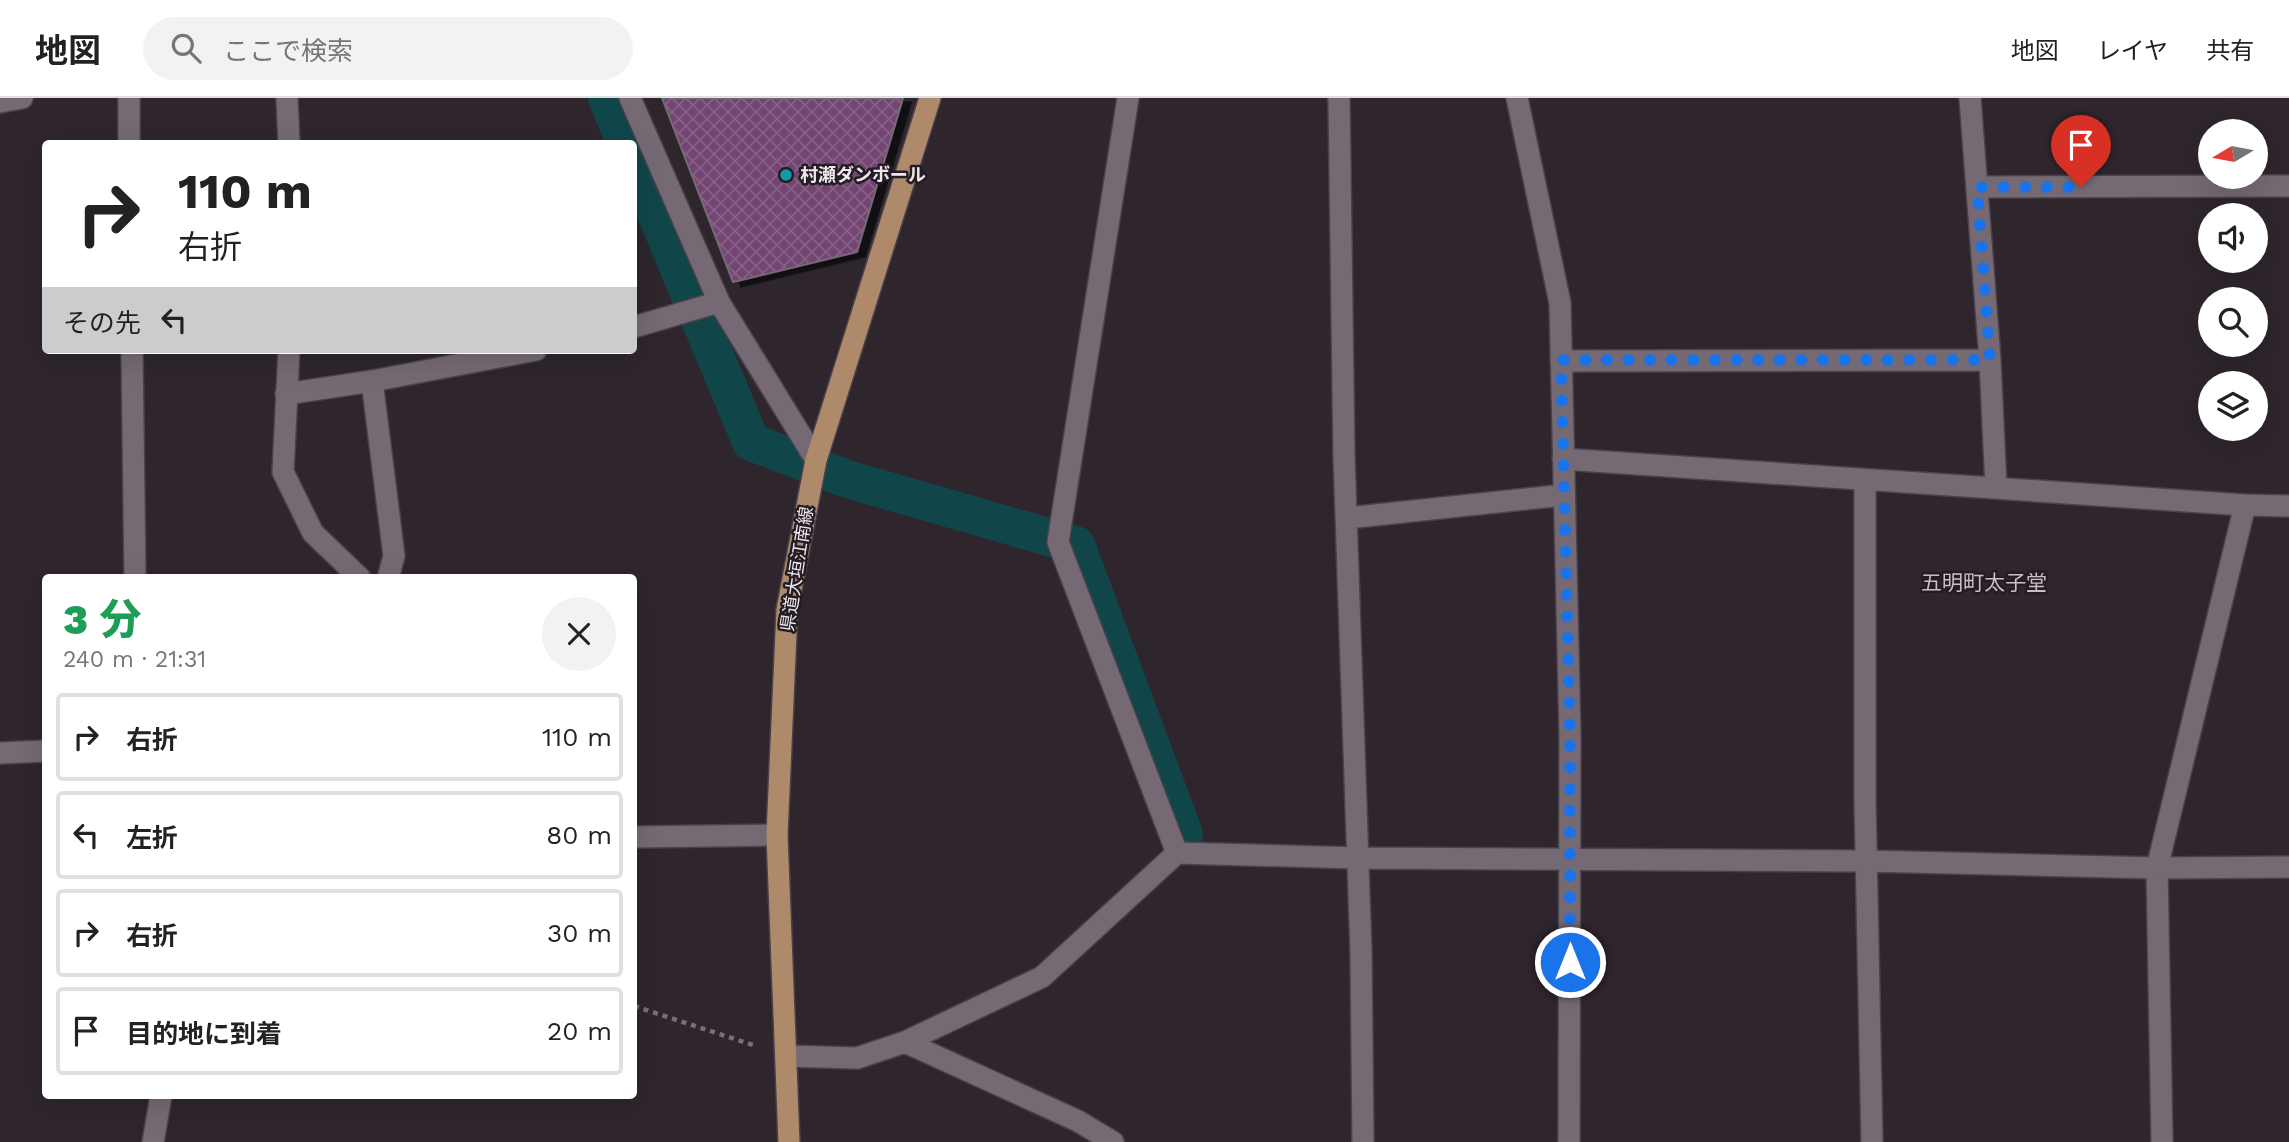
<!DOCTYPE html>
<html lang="ja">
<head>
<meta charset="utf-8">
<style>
  :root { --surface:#fff; --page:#f2f2f2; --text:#222; --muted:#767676; --line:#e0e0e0 }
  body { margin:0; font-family:"Work Sans","Noto Sans JP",sans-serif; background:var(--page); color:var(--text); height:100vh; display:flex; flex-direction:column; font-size:26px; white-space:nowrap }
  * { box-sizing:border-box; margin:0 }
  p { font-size:23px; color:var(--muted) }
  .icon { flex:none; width:38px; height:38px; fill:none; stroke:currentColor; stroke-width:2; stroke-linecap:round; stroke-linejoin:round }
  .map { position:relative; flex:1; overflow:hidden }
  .side { position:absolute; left:42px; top:476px; width:595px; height:525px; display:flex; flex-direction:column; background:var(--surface); border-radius:7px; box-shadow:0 7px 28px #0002 }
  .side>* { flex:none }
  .banner { position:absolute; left:42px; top:42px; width:595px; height:214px; border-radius:7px; box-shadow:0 7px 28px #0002; background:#fff; color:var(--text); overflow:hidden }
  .needle { width:46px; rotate:260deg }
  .controls { position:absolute; left:2198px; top:21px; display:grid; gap:14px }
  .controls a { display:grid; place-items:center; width:70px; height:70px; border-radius:50%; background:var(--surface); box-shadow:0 7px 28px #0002; font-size:35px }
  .pin { position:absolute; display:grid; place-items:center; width:60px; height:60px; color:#fff; margin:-72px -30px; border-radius:50% 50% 50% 0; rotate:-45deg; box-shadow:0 0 7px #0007 }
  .pin .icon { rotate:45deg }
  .me { position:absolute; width:77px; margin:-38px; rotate:0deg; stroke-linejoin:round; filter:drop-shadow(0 0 5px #0008) }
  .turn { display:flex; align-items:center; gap:24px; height:147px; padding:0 21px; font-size:32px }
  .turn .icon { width:91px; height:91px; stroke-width:2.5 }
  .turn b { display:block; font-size:49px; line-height:60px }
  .then { display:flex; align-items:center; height:66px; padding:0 21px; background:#0003; gap:14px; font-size:26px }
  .round { display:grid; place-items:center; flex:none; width:74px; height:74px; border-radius:37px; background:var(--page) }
  .head { display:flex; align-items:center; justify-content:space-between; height:119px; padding:0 21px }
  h1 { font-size:42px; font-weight:800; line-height:52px; color:#1e9e55 }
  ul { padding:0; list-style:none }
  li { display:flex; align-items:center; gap:21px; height:88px; margin:0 14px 10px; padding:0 7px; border:4px solid var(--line); border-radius:7px }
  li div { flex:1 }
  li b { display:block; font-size:26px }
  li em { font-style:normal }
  header { display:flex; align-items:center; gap:42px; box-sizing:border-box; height:98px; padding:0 35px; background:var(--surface); border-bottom:2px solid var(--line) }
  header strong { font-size:33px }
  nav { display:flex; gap:38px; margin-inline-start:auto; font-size:24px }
  .search { width:490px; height:63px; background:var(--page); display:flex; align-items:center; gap:18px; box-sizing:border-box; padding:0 24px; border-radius:38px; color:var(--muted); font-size:26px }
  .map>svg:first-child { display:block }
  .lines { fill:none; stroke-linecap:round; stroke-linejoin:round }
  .canal { stroke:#10464a; stroke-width:38 }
  .building { fill:url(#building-cross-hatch); stroke:#746a74; stroke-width:2; filter:url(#shadow) }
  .minor-casing { stroke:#4a424a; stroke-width:24 }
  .major-casing { stroke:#4a424a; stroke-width:24 }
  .path { stroke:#787077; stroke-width:4.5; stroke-dasharray:5 5; stroke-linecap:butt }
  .minor { stroke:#756a74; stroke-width:21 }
  .major { stroke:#ae896a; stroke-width:21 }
  .route { stroke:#1a73e8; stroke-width:12; stroke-dasharray:0 21.6 }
  .culture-dot { fill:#0f9aa8; stroke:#241c23; stroke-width:2.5 }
  .labels { text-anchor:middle; stroke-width:5; stroke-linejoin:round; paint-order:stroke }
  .poi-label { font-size:18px; font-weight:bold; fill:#eee8ee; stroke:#241c23; text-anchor:start }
  .street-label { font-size:18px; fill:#eee8ee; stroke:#241c23 }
  .quarter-label { font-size:21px; fill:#c9bec8; stroke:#241c23 }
</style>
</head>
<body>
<header>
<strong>地図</strong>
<div class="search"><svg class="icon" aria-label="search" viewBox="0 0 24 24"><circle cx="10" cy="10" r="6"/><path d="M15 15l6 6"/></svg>ここで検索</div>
<nav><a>地図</a><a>レイヤ</a><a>共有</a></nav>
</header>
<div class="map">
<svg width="2289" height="1044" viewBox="0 0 2289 1044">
  <defs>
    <pattern id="building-cross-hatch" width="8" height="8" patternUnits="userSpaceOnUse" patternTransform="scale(1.75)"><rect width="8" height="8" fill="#734572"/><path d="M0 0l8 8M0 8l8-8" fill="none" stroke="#876086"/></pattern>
    <filter id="shadow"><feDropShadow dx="8" dy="4.5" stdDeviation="0" flood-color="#0009"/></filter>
  </defs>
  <rect width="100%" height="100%" fill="#2e252d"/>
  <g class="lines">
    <path class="canal" d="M607 0 626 46
      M634 63 751 344 847 381 1076 447 1184 736"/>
  </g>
  <path class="building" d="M662 0H903L857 154 733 184Z"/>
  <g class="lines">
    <g class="minor-casing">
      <path id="minor" d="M129 0V46
        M287 0 289 46
        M630 0 719 204 816 362
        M1128 0 1058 444 1177 755 1358 760 1867 763 2157 770 2289 769
        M1339 0 1344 358 1361 854 1363 1044
        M1517 0 1560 205 1570 637 1569 1044
        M1970 0 1990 262 1996 390
        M0 4 22 0
        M1977 89 2289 88
        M634 229 719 204
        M132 252 135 480
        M289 252 283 374 313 435 360 480
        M1561 263 1990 262
        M372 283 394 458 388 480
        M286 296 372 283 536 252
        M1563 361 2245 407 2289 408
        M1865 382V703L1872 1044
        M1347 420 1564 397
        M0 655 46 653
        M634 739 777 737
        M905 944 1078 1023 1113 1044
        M786 958 857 960 905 944 1042 879 1177 755
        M153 1044 161 998
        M2162 1044 2157 770 2245 407"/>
    </g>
    <g class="major-casing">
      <path id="major" d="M789 1044 777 737 787 512 816 362 930 0"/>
    </g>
    <path class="path" d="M634 908 756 948"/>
    <use href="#minor" class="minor"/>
    <use href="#major" class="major"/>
  </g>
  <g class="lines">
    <path class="route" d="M1570 864V638L1561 262H1990L1977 89H2081"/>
  </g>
  <circle class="culture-dot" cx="786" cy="77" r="7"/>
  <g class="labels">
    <g class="poi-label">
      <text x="800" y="83">村瀬ダンボール</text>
    </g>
    <g class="street-label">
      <text transform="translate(797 471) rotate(-81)" y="6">県道大垣江南線</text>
    </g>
    <g class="quarter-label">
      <text x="1984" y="492">五明町太子堂</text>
    </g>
  </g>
</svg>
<div class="controls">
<a><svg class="needle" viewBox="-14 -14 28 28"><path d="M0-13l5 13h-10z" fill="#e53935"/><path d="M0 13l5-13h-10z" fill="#767676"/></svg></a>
<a><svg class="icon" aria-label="sound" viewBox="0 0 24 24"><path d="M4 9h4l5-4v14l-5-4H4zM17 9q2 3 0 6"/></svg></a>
<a><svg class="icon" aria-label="search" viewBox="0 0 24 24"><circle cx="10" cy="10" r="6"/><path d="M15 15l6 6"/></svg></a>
<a><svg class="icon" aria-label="layers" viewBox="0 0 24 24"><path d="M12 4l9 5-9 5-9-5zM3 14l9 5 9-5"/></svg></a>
</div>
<div class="pin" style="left:2081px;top:89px;background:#d93025"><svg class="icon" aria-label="arrive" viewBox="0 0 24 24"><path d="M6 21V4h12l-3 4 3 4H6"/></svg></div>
<svg class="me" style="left:1570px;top:864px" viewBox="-20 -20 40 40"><circle r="17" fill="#1a73e8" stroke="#fff" stroke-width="3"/><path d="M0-11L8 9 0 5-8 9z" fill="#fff"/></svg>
<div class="banner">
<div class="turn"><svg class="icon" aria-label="right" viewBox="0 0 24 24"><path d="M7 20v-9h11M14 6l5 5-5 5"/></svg><div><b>110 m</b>右折</div></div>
<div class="then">その先<svg class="icon" aria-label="left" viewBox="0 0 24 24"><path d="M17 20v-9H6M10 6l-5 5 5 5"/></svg></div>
</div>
<section class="side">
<div class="head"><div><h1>3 分</h1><p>240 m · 21:31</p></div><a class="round"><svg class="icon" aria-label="close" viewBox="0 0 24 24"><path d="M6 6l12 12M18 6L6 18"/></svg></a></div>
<ul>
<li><svg class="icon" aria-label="right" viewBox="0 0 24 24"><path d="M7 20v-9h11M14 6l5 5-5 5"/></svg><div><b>右折</b></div><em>110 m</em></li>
<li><svg class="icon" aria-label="left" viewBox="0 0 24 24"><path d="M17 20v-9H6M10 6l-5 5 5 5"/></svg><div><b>左折</b></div><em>80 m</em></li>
<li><svg class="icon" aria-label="right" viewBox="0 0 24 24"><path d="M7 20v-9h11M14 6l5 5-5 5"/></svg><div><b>右折</b></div><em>30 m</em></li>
<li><svg class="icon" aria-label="arrive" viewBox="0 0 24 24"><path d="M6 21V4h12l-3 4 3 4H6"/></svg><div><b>目的地に到着</b></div><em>20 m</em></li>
</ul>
</section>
</div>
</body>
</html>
